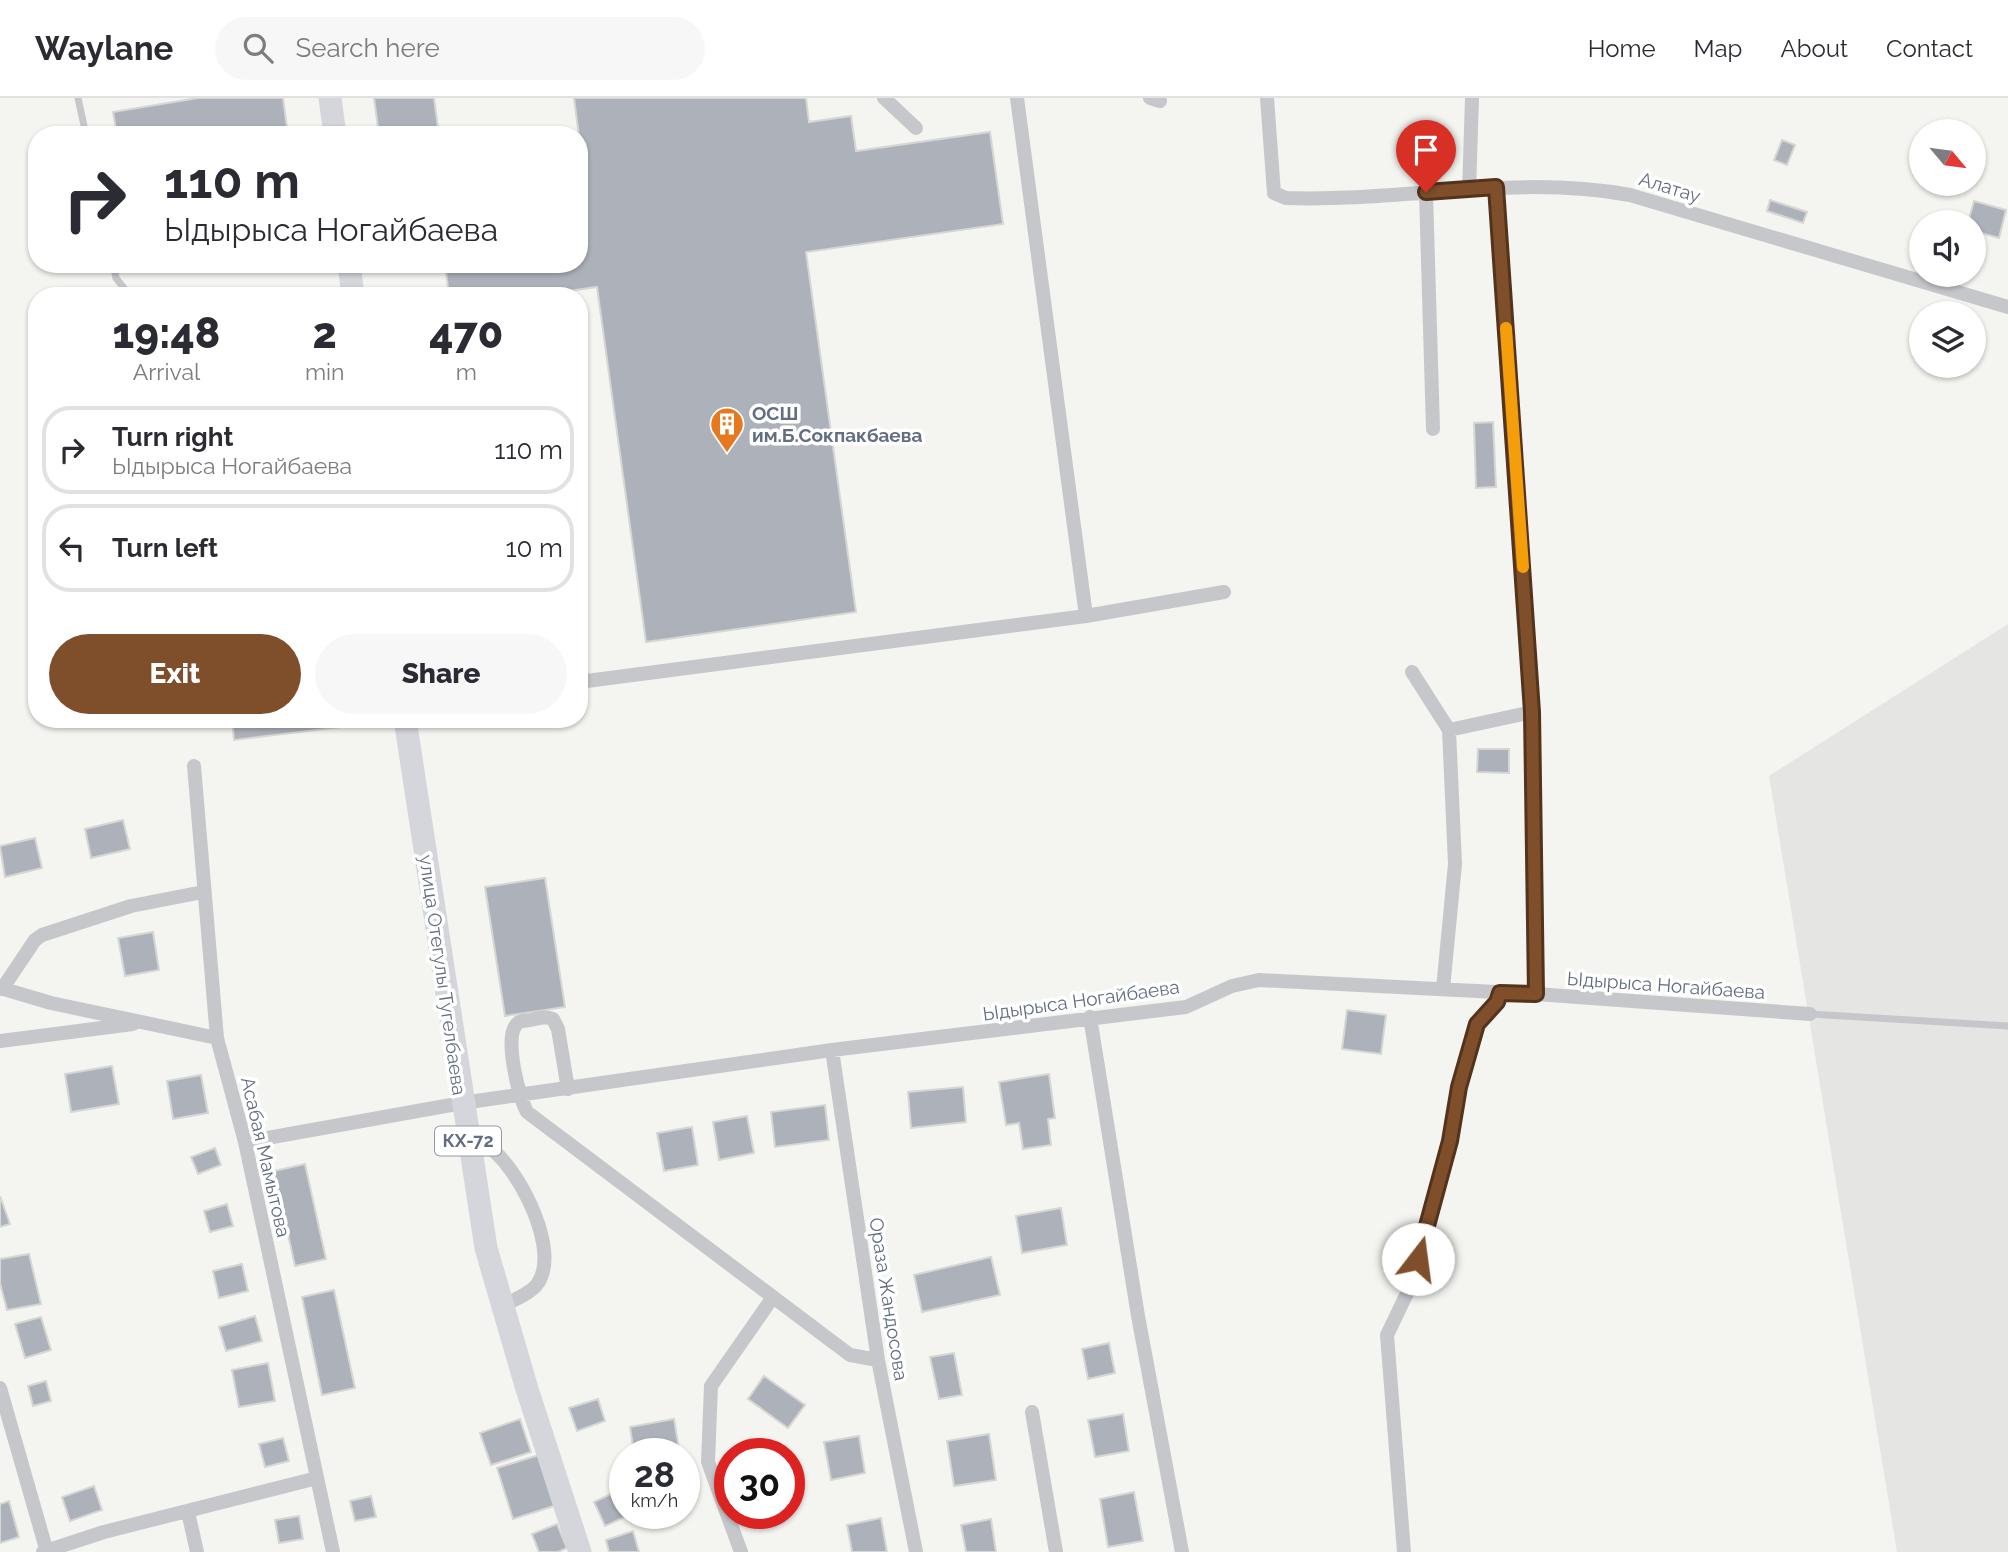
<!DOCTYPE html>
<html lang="en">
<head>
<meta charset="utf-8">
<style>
  :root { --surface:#fff; --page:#f7f7f7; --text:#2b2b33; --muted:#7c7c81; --line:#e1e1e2; --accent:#7f4e2a }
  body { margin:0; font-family:Raleway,sans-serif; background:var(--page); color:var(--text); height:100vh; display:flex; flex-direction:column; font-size:26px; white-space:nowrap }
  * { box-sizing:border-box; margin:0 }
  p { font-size:23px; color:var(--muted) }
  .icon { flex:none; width:38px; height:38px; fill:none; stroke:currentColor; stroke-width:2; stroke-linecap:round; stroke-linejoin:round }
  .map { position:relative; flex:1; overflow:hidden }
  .side { position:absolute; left:28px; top:189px; width:560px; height:441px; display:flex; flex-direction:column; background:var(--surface); border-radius:28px; box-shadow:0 2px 5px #0004 }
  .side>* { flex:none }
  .top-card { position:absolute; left:28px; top:28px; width:560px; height:147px; border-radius:28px; box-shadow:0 2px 5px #0004; background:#fff; color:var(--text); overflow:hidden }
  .needle { width:46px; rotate:119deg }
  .fabs { position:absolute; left:1909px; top:21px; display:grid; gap:14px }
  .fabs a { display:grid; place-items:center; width:77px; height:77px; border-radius:50%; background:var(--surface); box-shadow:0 2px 5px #0004; font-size:35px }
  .speed { position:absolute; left:609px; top:1340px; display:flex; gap:14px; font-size:35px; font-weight:700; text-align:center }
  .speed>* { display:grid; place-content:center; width:91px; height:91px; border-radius:50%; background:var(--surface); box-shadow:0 2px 5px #0004; line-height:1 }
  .speed small { font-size:18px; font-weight:400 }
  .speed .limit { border:10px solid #d22; background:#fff; color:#111 }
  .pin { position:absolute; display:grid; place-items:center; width:60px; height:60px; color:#fff; margin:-72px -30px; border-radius:50% 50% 50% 0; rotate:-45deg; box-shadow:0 0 7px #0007 }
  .pin .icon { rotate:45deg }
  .me { position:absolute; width:77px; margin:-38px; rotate:15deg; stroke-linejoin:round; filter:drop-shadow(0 0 5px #0008) }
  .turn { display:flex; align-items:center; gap:24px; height:147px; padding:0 21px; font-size:32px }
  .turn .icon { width:91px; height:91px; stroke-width:2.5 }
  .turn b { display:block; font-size:49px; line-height:60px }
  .eta { display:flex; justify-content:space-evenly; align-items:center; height:119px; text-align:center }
  .eta b { font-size:42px; font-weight:800; line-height:49px }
  .action { display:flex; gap:14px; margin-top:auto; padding:14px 21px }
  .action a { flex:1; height:80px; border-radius:42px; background:var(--accent); color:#fff; font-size:28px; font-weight:800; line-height:80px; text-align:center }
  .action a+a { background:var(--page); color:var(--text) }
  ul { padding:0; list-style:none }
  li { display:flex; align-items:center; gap:21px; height:88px; margin:0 14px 10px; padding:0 7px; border:4px solid var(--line); border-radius:28px }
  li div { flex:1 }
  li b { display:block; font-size:26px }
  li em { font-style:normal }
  header { display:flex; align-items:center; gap:42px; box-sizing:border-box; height:98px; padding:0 35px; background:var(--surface); border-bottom:2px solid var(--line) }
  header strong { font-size:33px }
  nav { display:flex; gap:38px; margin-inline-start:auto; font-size:24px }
  .search { width:490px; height:63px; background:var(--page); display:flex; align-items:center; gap:18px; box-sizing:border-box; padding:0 24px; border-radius:38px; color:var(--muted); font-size:26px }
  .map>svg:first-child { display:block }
  .built { fill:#e5e5e4 }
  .building { fill:#adb2ba; stroke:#d6d6d4; stroke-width:2 }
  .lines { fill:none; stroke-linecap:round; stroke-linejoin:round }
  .service { stroke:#c5c7cb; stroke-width:7 }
  .minor { stroke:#c5c7cb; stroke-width:14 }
  .primary { stroke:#d4d6dc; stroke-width:23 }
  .route-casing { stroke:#53331b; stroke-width:18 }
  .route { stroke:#7f4e2a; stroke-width:12 }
  .slow { stroke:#f59e0b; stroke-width:12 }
  .labels { text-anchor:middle; stroke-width:7; stroke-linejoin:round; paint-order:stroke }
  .shield { fill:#fff; stroke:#929aa8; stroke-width:2 }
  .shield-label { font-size:18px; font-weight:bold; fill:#636e83 }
  .street-label { font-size:19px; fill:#636e83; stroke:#fff }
  .poi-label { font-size:19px; font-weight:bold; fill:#636e83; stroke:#fff; text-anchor:start }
</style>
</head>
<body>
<header>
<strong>Waylane</strong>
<div class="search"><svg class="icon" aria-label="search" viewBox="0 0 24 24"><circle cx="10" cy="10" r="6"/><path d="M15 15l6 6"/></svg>Search here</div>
<nav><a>Home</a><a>Map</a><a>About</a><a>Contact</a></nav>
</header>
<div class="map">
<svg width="2008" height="1454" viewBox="0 0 2008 1454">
  <rect width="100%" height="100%" fill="#f4f5f1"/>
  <path class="built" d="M2008 526V1454H1897L1769 678Z"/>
  <path class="building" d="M198 0H283L288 37H117L113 14Z
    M374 0H434L439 37H379Z
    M574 0H806L809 24 851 18 856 53 990 34 1003 126 806 154 856 514 646 544 597 189 534 198H449L445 166H579V78L584 77Z
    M1782 42 1795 47 1787 67 1774 62Z
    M1770 102 1807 114 1803 125 1767 113Z
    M1974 103 2006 112 1999 140 1974 133V124H1968Z
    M1493 324 1496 389 1476 390 1474 325Z
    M232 621H349L350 628 234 642Z
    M1478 651H1509V675L1477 674Z
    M123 722 130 751 91 760 85 731Z
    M35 740 42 770 5 779 0 748Z
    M545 780 565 909 505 918 485 789Z
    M153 834 159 872 125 878 118 840Z
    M1347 912 1386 917 1381 956 1342 951Z
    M112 968 119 1006 71 1014 65 976Z
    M1049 976 1055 1020 1048 1021 1051 1047 1023 1051 1019 1025 1006 1027 999 984Z
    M201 977 208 1015 173 1021 167 983Z
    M963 989 966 1024 911 1030 908 994Z
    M825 1007 829 1042 775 1049 771 1014Z
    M747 1018 754 1055 719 1062 713 1024Z
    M692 1029 698 1067 664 1073 657 1035Z
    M215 1050 221 1067 198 1076 191 1059Z
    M305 1066 326 1161 295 1168 274 1073Z
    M0 1098 10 1126 0 1129Z
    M227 1106 233 1128 210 1134 204 1113Z
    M1061 1110 1067 1147 1022 1155 1016 1118Z
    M29 1156 41 1206 7 1212 0 1185V1161Z
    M991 1159 1000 1197 922 1214 914 1177Z
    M242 1166 248 1193 219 1200 213 1173Z
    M334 1192 355 1290 322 1297 302 1199Z
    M255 1218 262 1243 226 1253 219 1229Z
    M41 1219 51 1252 25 1260 15 1226Z
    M1109 1245 1115 1275 1088 1281 1082 1251Z
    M954 1255 962 1297 939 1301 930 1259Z
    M268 1265 275 1303 239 1309 232 1272Z
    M764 1278 805 1307 788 1330 748 1301Z
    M46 1283 51 1303 33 1308 28 1288Z
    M598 1301 605 1323 577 1333 569 1310Z
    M1123 1316 1129 1353 1095 1359 1088 1322Z
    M520 1321 531 1354 491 1367 480 1335Z
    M674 1321 680 1356H634L630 1329Z
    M989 1336 996 1382 954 1388 947 1343Z
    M859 1338 865 1375 831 1382 824 1344Z
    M283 1340 289 1363 265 1369 259 1346Z
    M542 1356 557 1407 513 1421 497 1370Z
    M94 1388 102 1412 70 1423 62 1399Z
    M621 1391 625 1416H632L605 1428 594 1404Z
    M1134 1394 1143 1443 1108 1449 1100 1401Z
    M371 1398 376 1419 355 1423 350 1403Z
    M9 1403 19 1439 0 1445V1406Z
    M299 1418 303 1441 279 1445 275 1422Z
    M881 1420 887 1454H852L847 1427Z
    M991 1421 996 1454H966L961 1427Z
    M557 1426 567 1450 558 1454H539L532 1436Z
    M633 1433 639 1454H609L606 1442Z"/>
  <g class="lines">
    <path class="service" d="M78 0 86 37
      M113 166 116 180 130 198
      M1810 916 2008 928"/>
    <path class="minor" d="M884 0 916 30
      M1017 0 1086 518
      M1150 0 1160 3
      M1267 0 1274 95 1286 100C1403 104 1514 76 1630 97L2008 209
      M1496 89 1532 614 1536 896
      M1469 93 1472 0
      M1426 95 1433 331
      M1412 574 1449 632 1455 766 1443 891
      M579 584 1086 518 1224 494
      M1449 632 1532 614
      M194 668 217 940 245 1044 333 1454
      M0 890 51 905 217 940
      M2 891 35 842 42 837 131 808 203 794
      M1090 919 1138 1218 1182 1454
      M0 943 133 926
      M832 952 878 1262 916 1454
      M568 991 558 931 553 921C545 918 539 920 531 922 526 923 519 922 516 927 504 941 519 999 527 1014L850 1257 878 1262
      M467 1039C476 1043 488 1047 495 1054 521 1077 560 1152 538 1185 532 1195 513 1202 502 1208
      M245 1044 462 1005 832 952 1186 909 1232 888 1259 882 1536 896 1810 916
      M0 1290 47 1454
      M1032 1314 1056 1454
      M188 1414 197 1454
      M43 1454 104 1434 317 1380
      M741 1454 708 1364 711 1288 773 1199
      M1404 1454 1387 1237 1412 1185 1450 1043 1459 989 1477 926 1497 904 1500 895"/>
    <path class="primary" d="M330 0 335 37
      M349 166 353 198
      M405 621 486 1150 527 1291 580 1454"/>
  </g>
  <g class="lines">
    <g class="route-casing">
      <path id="route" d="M1418 1161 1450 1043 1459 989 1477 926 1497 904 1500 895 1536 896 1532 614 1496 89 1426 94"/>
    </g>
    <use href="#route" class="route"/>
    <path class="slow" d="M1506 230 1523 469"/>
  </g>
  <defs>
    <g id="building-pin" transform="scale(1.75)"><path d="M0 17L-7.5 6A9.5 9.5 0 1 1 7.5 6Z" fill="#e6791f" stroke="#fff"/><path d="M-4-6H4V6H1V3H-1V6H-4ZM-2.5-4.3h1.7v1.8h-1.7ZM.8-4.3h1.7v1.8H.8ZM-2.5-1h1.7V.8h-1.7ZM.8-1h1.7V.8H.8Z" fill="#fff"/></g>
  </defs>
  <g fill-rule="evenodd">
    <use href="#building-pin" x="727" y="326"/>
  </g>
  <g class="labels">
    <rect class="shield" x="435" y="1028.5" width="66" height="29" rx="5"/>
    <g class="shield-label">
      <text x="468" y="1049">КХ-72</text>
    </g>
    <g class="street-label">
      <text transform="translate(1670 89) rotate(17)" y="7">Алатау</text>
      <text transform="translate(443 877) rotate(82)" y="7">улица Отегулы Тугелбаева</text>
      <text transform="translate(1666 887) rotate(4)" y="7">Ыдырыса Ногайбаева</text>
      <text transform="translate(1081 902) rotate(-8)" y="7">Ыдырыса Ногайбаева</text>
      <text transform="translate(266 1059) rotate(77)" y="7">Асабая Мамытова</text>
      <text transform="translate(889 1201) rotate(81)" y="7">Ораза Жандосова</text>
    </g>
    <g class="poi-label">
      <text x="752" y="322">ОСШ<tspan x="752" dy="22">им.Б.Сокпакбаева</tspan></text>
    </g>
  </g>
</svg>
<div class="fabs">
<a><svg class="needle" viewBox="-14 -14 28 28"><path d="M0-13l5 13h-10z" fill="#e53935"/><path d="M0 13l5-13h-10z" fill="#7c7c81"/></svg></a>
<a><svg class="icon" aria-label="sound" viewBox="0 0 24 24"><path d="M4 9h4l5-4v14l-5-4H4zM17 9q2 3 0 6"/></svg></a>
<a><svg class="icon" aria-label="layers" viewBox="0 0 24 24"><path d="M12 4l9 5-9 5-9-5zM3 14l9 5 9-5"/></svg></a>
</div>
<div class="speed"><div>28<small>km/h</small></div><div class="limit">30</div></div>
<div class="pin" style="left:1426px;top:94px;background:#d93025"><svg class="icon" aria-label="arrive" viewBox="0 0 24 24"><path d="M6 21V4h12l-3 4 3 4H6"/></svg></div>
<svg class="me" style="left:1418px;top:1161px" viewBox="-20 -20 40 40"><circle r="19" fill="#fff"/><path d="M0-13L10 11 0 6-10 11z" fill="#7f4e2a"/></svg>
<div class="top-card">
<div class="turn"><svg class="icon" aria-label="right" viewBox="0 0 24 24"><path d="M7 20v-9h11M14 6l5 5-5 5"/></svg><div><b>110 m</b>Ыдырыса Ногайбаева</div></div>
</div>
<section class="side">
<div class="eta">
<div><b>19:48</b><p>Arrival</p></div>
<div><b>2</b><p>min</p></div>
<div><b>470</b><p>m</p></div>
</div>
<ul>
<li><svg class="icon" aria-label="right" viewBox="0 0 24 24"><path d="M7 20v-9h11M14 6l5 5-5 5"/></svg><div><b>Turn right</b><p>Ыдырыса Ногайбаева</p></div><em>110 m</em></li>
<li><svg class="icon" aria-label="left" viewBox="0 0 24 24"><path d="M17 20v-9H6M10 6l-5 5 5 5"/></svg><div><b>Turn left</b></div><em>10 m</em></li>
</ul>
<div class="action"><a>Exit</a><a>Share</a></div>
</section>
</div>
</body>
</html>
